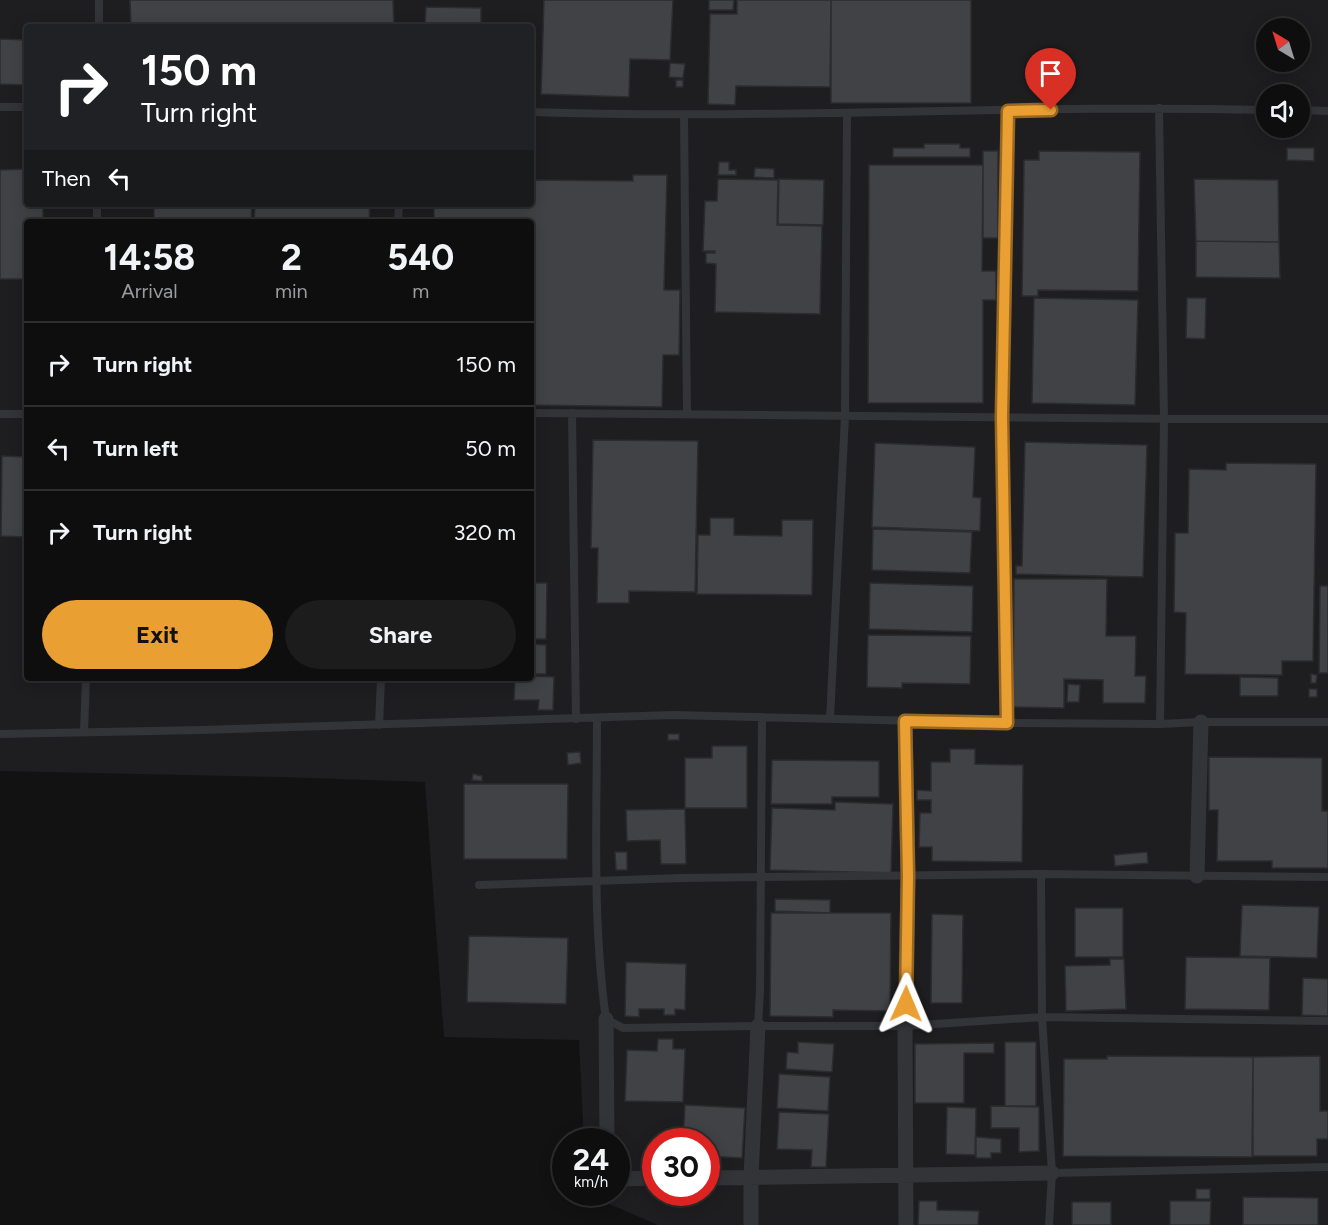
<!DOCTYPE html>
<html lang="en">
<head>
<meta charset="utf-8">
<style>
  :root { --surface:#0e0e0e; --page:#1c1c1c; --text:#f1f3f6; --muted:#9b9c9e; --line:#2e2e2e; --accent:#ea9f33 }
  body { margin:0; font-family:Figtree,sans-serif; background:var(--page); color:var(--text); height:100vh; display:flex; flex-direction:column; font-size:22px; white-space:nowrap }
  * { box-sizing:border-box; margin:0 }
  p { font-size:20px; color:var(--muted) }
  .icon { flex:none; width:33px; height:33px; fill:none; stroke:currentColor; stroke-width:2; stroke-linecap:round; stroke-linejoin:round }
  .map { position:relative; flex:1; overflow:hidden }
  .sheet { position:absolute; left:24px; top:219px; width:510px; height:462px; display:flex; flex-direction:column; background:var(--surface); border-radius:6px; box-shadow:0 3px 15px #0003,0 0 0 2px var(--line) }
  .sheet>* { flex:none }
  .hud { position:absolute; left:24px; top:24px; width:510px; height:183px; border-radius:6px; box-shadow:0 3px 15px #0003,0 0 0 2px var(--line); background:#202124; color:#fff; overflow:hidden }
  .needle { width:39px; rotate:322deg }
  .fabs { position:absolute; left:1256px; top:18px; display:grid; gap:12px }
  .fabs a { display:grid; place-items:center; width:54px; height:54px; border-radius:50%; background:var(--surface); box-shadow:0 3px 15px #0003,0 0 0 2px var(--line); font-size:30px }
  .speed { position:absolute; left:552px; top:1128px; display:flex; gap:12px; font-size:30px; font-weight:700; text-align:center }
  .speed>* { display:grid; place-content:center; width:78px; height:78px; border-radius:50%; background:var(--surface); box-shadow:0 3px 15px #0003,0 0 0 2px var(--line); line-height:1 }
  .speed small { font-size:15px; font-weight:400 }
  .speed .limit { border:9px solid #d22; background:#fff; color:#111 }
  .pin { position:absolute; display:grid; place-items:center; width:51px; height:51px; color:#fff; margin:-62px -26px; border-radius:50% 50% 50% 0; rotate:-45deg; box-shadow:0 0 6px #0007 }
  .pin .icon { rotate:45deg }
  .me { position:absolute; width:66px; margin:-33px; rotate:1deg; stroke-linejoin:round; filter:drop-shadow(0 0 4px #0008) }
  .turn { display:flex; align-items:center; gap:21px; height:126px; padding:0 18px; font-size:27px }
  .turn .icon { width:78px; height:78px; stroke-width:2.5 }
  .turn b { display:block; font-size:42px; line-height:51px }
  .then { display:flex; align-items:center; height:57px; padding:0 18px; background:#0003; gap:12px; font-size:22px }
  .eta { display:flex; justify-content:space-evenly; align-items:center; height:102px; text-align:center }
  .eta b { font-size:36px; font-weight:700; line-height:42px }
  .button { display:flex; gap:12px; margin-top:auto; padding:12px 18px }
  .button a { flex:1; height:69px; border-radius:36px; background:var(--accent); color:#111; font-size:24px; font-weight:700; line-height:69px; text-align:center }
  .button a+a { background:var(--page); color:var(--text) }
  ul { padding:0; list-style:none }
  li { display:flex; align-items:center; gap:18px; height:84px; padding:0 18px; border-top:2px solid var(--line) }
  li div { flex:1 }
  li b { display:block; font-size:22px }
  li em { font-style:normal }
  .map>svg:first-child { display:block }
  .built { fill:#1e1e20; fill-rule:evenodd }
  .building { fill:#414246; stroke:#2c2c2f; stroke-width:1.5 }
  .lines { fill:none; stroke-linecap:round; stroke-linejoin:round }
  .service { stroke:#333438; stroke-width:8 }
  .minor { stroke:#333438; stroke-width:15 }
  .route-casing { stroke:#986721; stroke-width:15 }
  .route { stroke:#ea9f33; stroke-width:10 }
</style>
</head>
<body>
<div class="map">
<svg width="1328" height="1225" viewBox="0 0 1328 1225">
  <rect width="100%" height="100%" fill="#121213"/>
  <path class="built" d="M0 0H1328V1225H658L586 1194V1193L616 1192V1142L584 1141 579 1040 444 1037 425 782 281 777 0 771ZM27 27H531V204H27ZM1266 28H1299V62H1266ZM1266 94H1299V128H1266ZM27 222H531V678H27ZM656 1142H706V1192H656Z"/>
  <path class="building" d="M130 0H393L394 27H131Z
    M544 0H673L670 60 630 59 629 97 541 94Z
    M709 0H734L733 10H709Z
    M737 0H831L830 87 736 86 735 105 708 104 710 14H737Z
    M831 0H971V103H831Z
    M426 7 481 8V27H425Z
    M0 39 27 40V85L0 84Z
    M670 63 685 64 683 78 669 77Z
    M676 80H683V87H676Z
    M924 144H960V148H970V157H893V148H924Z
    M1287 148H1314V161L1287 160Z
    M983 151H998V238H983Z
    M1039 151 1140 152 1138 291 1038 290V296H1022L1024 160H1039Z
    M719 162H729V170H736V175H718Z
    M869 165H983L982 271H996V300H983V403H868Z
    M755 168 774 169V178L754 177Z
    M27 169V204H43V222H27V279H0V170Z
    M633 175H667L664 290H680L679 355H663L662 407 531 405V222H434V204H423H531V180L633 181Z
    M718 179 778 180 777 225 822 226 820 314 715 312 716 264 706 263V253H715V251H703L705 201H717Z
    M779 179 824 180 823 225 778 224Z
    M1194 179 1278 180 1279 242 1196 241Z
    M154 204H252L251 222H154Z
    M255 204H370L369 222H254Z
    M1196 241 1279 242 1280 278 1196 277Z
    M1034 298 1138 300 1135 405 1032 403Z
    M1187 298H1206L1205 339 1186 338Z
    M593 440 698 441 695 592 629 591V603H597L598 548H591Z
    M1025 442 1147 445 1143 577 1016 574V566H1022Z
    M875 443 975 447 973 497 981 498 980 531 872 527Z
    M2 456 27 457V537L1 536Z
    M1226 463 1316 464 1313 661H1282V675L1185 674 1186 613 1174 612 1175 533H1188L1189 469 1226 470Z
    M710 518H734V535L782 536V520H813L812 595 697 594 698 535H710Z
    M873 529 972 532 970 573 872 570Z
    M1014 579H1107L1106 636H1136L1135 676H1146L1145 703H1103V680L1064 679V708L1013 707Z
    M531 583H547L546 639H531Z
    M870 583 973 586 972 632 869 629Z
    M1320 586H1328V673H1319Z
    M868 635 971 636 970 684 902 683V688L867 687Z
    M531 644 546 645V674H531Z
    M1311 674 1317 675 1316 683H1311Z
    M531 676 554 677 553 710H538L539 700H514L515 678H531Z
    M1240 677 1278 678V696H1240Z
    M1068 684 1080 685 1079 702H1067Z
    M1309 689H1317V697H1309Z
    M668 734H679V740H668Z
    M712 746H747V808H685V758H712Z
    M950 749H975V764L1023 765 1022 862 932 861V847H919L920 813H931V800H917V790L931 791V762H950Z
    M580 752 581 763 568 765 567 753Z
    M1209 757 1322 758V811H1328V868H1272V861H1217L1218 810H1209Z
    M772 760 879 761V797H832V804H771Z
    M473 774 482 776V781L472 780Z
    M464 784H568L567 859H464Z
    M835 802 893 804 891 873 770 870 772 808 835 810Z
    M685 809 686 864H661L660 840 627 841 626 810Z
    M615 852H627V870H616Z
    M1147 852 1148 863 1115 866 1114 855Z
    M775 899 830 900V913L775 911Z
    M1242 905 1319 907 1317 958 1240 956Z
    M1075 908H1123V957H1075Z
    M771 913H891L890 1011 833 1010V1017L770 1016Z
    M932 914 963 915 962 1003H931Z
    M469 936 568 938 566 1004 467 1002Z
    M1186 957 1270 958 1269 1010 1185 1009Z
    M1110 959H1124L1126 1009 1066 1011 1065 966 1110 965Z
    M626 962 686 964 685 1010 675 1009V1015H664V1009H639V1017L625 1016Z
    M1303 978 1328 979V1016L1302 1015Z
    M658 1039H673V1049H685L683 1102 625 1101 627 1050 657 1051Z
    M798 1042 834 1044 832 1072 786 1069 787 1052 798 1053Z
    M1005 1042H1036V1106H1005Z
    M994 1043V1053H964V1103H915V1044Z
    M1107 1056 1253 1057 1252 1157 1063 1156 1064 1059H1107Z
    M1320 1056V1111H1328V1139H1317V1156H1253V1057Z
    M779 1074 830 1077 828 1111 777 1108Z
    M685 1105 745 1108 742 1158 706 1156V1142H683Z
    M991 1106 1039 1107V1151L1019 1152V1128H991Z
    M947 1107 976 1108 975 1155 946 1154Z
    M779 1112 829 1114 826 1167H811L812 1150 777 1149Z
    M976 1137 1001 1139V1153H991V1158H976Z
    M1196 1189H1210V1199H1196Z
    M1243 1197 1318 1198V1225H1243Z
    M919 1201H937V1210L979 1211 978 1225H918Z
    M1170 1201H1211L1210 1225H1170Z
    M1072 1202H1111V1225H1072Z"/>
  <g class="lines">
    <path class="service" d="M99 27V0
      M0 107H27
      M1159 108 1164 419 1160 724
      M1299 110 1328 111
      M531 112C776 120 1021 104 1266 110
      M684 115 687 414
      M97 222V204
      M398 222 399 204
      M531 413 1193 419H1328
      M572 413 576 719
      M0 414H27
      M597 718C597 818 592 920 606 1019L623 1028 758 1026H905L1042 1017 1328 1021
      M830 719 845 416 847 114
      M1007 723 1002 417 1008 111
      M379 725 381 678
      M84 732 86 678
      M0 734 202 730 673 715 1007 723 1160 724 1201 722H1328
      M1041 874 1042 1017 1052 1173 1049 1225
      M479 885 681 878 1041 874 1328 877
      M758 1026 760 991 762 717
      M1052 1173 1328 1167"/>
    <path class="minor" d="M905 721 908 876 905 1026 906 1225
      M1197 876 1201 722
      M606 1019 607 1142
      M616 1177 618 1179 656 1178
      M706 1178 1052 1173
      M751 1225V1177L758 1026"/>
  </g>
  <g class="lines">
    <g class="route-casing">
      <path id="route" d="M906 1004 908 876 905 721 1007 723 1002 417 1008 111 1051 110"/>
    </g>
    <use href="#route" class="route"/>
  </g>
</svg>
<div class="fabs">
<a><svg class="needle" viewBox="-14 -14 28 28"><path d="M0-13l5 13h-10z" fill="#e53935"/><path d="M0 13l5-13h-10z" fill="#9b9c9e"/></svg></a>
<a><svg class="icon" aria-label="sound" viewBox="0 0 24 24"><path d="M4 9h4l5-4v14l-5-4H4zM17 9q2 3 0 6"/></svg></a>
</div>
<div class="speed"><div>24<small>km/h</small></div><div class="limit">30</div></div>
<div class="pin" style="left:1051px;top:110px;background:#d93025"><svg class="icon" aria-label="arrive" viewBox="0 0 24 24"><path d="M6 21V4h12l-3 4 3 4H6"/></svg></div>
<svg class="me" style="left:906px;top:1004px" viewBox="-20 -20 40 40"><path d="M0-17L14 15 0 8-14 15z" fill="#ea9f33" stroke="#fff" stroke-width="4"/></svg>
<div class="hud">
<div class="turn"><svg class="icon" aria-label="right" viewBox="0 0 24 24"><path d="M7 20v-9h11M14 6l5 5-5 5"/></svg><div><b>150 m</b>Turn right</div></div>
<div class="then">Then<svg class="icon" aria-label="left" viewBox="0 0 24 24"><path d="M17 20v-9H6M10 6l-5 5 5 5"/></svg></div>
</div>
<section class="sheet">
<div class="eta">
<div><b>14:58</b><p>Arrival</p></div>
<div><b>2</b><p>min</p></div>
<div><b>540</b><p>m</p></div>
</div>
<ul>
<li><svg class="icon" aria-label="right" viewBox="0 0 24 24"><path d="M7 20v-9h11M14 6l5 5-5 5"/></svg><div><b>Turn right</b></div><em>150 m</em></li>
<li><svg class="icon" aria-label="left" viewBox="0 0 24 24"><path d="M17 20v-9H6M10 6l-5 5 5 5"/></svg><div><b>Turn left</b></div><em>50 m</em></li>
<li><svg class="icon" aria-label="right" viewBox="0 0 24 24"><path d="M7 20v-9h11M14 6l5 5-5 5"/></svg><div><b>Turn right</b></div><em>320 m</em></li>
</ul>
<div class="button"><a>Exit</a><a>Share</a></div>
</section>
</div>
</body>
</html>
